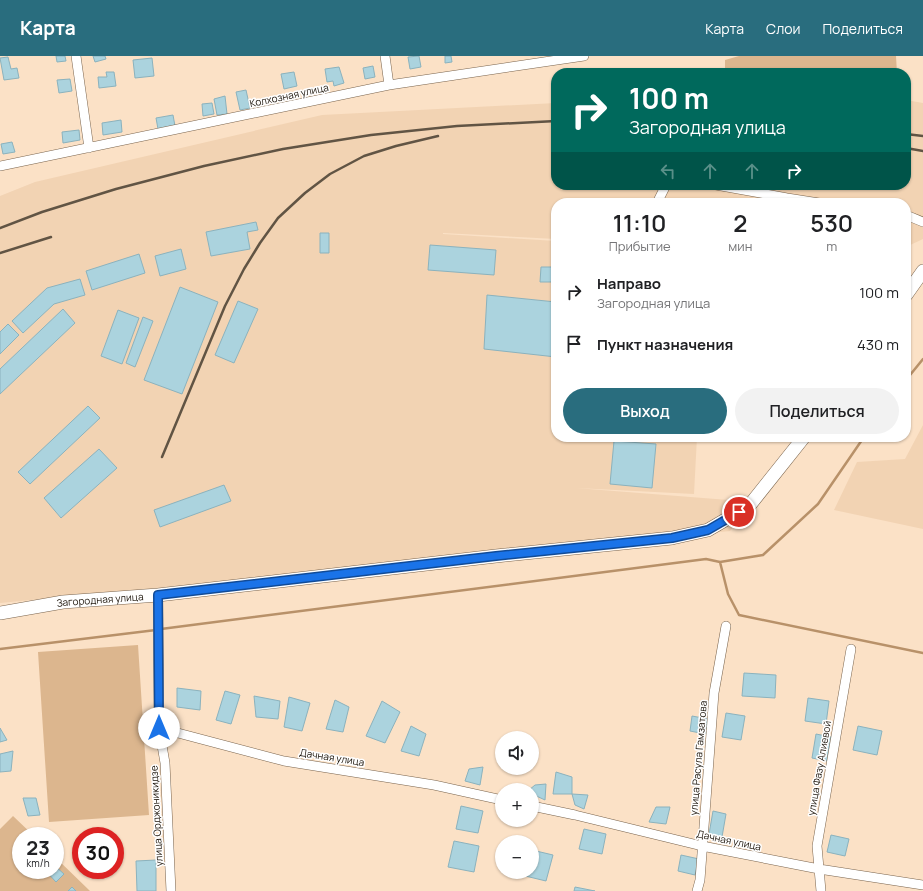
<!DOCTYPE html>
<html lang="ru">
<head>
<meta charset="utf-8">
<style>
  :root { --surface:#fff; --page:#f2f2f2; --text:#202124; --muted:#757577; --accent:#296d7e }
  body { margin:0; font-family:Manrope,sans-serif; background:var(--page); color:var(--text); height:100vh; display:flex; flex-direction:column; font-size:15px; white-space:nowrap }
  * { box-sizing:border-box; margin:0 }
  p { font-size:13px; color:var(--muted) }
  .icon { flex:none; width:22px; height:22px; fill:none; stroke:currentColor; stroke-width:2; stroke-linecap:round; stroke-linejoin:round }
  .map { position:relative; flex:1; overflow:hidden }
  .panel { position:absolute; left:551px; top:142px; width:360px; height:244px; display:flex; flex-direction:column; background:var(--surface); border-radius:16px; box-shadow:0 1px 3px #0004 }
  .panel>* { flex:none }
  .top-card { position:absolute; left:551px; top:12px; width:360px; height:122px; border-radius:16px; box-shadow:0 1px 3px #0004; background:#00695c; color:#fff; overflow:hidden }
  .fabs { position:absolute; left:495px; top:675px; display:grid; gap:8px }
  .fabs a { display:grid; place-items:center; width:44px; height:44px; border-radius:50%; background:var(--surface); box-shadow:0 1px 3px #0004; font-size:20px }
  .speed { position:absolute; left:12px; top:771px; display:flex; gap:8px; font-size:20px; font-weight:700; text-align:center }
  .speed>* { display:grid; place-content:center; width:52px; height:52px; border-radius:50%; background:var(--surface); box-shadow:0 1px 3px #0004; line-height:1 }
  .speed small { font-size:10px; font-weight:400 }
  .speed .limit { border:6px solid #d22; background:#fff; color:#111 }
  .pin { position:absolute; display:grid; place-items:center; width:34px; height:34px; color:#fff; margin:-17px; border:2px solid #fff; border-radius:50%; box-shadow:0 1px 4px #0007 }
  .me { position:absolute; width:44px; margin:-22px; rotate:0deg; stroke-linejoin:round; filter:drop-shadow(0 0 3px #0008) }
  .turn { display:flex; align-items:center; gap:14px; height:84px; padding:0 12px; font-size:18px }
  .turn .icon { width:52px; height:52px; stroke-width:2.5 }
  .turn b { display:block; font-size:28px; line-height:34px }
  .lanes { display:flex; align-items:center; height:38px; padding:0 12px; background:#0003; justify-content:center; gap:20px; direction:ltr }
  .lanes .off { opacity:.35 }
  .eta { display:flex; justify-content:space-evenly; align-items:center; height:68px; text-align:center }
  .eta b { font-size:24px; font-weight:600; line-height:28px }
  .primary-button { display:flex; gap:8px; margin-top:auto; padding:8px 12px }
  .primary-button a { flex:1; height:46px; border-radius:24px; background:var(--accent); color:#fff; font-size:16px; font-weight:600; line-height:46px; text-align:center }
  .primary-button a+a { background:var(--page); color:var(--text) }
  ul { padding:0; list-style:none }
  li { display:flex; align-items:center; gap:12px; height:52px; padding:0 12px }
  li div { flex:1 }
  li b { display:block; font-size:15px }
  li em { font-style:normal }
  header { display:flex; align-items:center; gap:24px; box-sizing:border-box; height:56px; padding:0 20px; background:var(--accent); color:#fff }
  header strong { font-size:19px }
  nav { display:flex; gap:22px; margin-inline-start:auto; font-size:14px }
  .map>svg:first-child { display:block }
  .built { fill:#f2d3b3 }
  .green { fill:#dcb68e }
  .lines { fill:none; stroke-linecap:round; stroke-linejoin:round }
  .stream { stroke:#b89169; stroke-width:2.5 }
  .building { fill:#abd3de; stroke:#8bb2bd }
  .street-casing { stroke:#7a644d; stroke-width:10 }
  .secondary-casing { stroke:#7a644d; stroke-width:14 }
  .street { stroke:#fff; stroke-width:9 }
  .secondary { stroke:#fff; stroke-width:13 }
  .rail { stroke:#615444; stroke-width:2.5 }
  .route-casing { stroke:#114b97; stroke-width:10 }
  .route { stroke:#1a73e8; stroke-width:7 }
  .labels { text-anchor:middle; stroke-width:3; stroke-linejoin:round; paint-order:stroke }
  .street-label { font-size:10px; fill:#1c140a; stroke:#fff }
</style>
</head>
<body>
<header>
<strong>Карта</strong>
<nav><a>Карта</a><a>Слои</a><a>Поделиться</a></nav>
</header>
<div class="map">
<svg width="923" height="835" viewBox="0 0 923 835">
  <rect width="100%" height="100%" fill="#fbe1c6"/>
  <path class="built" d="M906 44 923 47V183L906 191V147H556V183L443 177V178L556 185V381H697L694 438 576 432 754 446 730 475 397 509 0 547V140L35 126 322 59 556 47V129H906Z
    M923 369V473L834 454 857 406 905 403Z"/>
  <path class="green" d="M739 0H896L897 17 725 16V4Z
    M138 589 149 759 49 766 38 596Z
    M13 760 34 780H21V814H55V801L90 835H0V773Z"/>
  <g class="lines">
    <path class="stream" d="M906 324 923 303
      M720 506 728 538 739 559 923 597
      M161 573 706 503 720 506 763 499 818 448 864 381
      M0 593 156 574"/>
  </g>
  <path class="building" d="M56 0H65L66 5 57 6Z
    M93 0H105L106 3 95 6Z
    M419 0 421 11 410 13 408 1Z
    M445 0H451L452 6 445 7Z
    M8 1 11 13 17 12 19 22 4 24 0 2Z
    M152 2 154 20 135 22 133 4Z
    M373 10 375 21 365 23 363 12Z
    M339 11 344 27 334 30 333 25 327 26 325 13Z
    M106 16H114L116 30 99 32 98 21H107Z
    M294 16 297 30 284 33 281 18Z
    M70 23 72 35 59 37 57 24Z
    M246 34 250 52 240 54 236 36Z
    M225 40 227 58 217 59 214 43Z
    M212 47 214 58 203 60 202 48Z
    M173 59 175 70 158 73 156 62Z
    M121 64 122 76 103 79 102 67Z
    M79 74 80 84 63 87 62 76Z
    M12 86 15 96 3 98 1 88Z
    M256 166 258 174 247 176 250 193 211 200 206 176Z
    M320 177H329V197H320Z
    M430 189 496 194 494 219 428 214Z
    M181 193 186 213 160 220 155 200Z
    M554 196H556V226H540L541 211H553Z
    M139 198 145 217 92 234 86 215Z
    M80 223 85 239 54 248 23 277 12 265 47 232Z
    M180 231 218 246 182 338 144 324Z
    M487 239 556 246V301L484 293Z
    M238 245 258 253 234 307 215 299Z
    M63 253 75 267 0 338V313Z
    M118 254 139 262 122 308 101 300Z
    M143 261 153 265 135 311 126 307Z
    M8 268 19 279 0 298V276Z
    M88 350 100 362 30 428 18 416Z
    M614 385 656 388 652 432 610 428Z
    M99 393 117 412 61 462 44 442Z
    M224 429 231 445 160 471 154 454Z
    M744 617 776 619 775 642 742 640Z
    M177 632 201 635 200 654 177 651Z
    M225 635 240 639 231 668 216 664Z
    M254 640 280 645 278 663 256 661Z
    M289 641 310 647 302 675 284 671Z
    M808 642 829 645 826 668 805 665Z
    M335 644 349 651 343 676 326 673Z
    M382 645 400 656 385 687 366 680Z
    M726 657 745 660 741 684 722 681Z
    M692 660 708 663 705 678 690 675Z
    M411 670 426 678 419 700 401 695Z
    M858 670 882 675 877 699 853 694Z
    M0 672 7 684 0 686Z
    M816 678 831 681 827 705 812 702Z
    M13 695 11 715 0 716V698Z
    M483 711 480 729 465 725 469 713Z
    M556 716 572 721V738H553Z
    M546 728 545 744 532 738V734H529L535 729Z
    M572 738 588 739 584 753 575 749Z
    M23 742H36L40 759 28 760Z
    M461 750 483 755 478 777 456 773Z
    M656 751H670L666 768 649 766Z
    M713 755 726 758 722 781 709 778Z
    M584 773 606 778 602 798 579 793Z
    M831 779 849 783 845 800 827 796Z
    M454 785 479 790 474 816 448 811Z
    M532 794 553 799 546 825 517 818 518 816H532Z
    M681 799 699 803 695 819 678 815Z
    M156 804V835H137L136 805Z
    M55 810 64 818 56 826 45 814H55Z
    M72 831 76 835H68Z
    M575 831 595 835H574Z"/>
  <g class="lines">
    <g class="street-casing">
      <path id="street" d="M76 0 89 92
        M385 0 389 29
        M0 110 389 29 584 0
        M716 129 787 142 819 147
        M657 147 666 129
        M906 159 923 166
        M158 539 159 672 165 707 171 835
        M159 672 284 705 434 729 502 744
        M532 750 575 759 702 790 819 813 923 829
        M697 835 700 824 714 637 726 570
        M821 835 817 790 851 593"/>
    </g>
    <g class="secondary-casing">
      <g id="secondary">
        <path d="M906 239 923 215"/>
        <path id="s1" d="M0 557 63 546 158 539 496 500 672 482 708 474 749 450 804 381"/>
      </g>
    </g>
    <use href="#street" class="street"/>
    <use href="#secondary" class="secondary"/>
    <path class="rail" d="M906 78 923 80
      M906 92 923 95
      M0 172 42 156 116 133 204 110 283 93 371 79 457 70 556 65
      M0 197 51 181
      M162 401 225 250 244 213 260 187 278 162 305 137 330 118 364 100 396 90 438 80"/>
  </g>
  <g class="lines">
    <g class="route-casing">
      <path id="route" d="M159 672 158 539 496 500 672 482 708 474 739 456"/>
    </g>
    <use href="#route" class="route"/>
  </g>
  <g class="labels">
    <g class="street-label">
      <text transform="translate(289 39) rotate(-12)" y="4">Колхозная улица</text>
      <text dy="4" stroke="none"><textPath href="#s1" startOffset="101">Загородная улица</textPath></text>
      <text transform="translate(332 701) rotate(9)" y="4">Дачная улица</text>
      <text transform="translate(698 702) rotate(-85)" y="4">улица Расула Гамзатова</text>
      <text transform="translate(819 712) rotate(-80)" y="4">улица Фазу Алиевой</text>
      <text transform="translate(156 760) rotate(-93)" y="4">улица Орджоникидзе</text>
      <text transform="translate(729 784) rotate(12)" y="4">Дачная улица</text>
    </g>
  </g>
</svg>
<div class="fabs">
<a><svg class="icon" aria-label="sound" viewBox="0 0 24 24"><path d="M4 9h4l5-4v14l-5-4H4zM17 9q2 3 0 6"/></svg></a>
<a>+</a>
<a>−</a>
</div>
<div class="speed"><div>23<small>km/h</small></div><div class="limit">30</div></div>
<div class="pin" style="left:739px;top:456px;background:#d93025"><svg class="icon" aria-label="arrive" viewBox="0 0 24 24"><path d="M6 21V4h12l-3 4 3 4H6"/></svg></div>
<svg class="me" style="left:159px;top:672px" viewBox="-20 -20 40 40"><circle r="19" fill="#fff"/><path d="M0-13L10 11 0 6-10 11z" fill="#1a73e8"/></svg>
<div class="top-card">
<div class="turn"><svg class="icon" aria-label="right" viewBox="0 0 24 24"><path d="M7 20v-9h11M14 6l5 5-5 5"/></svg><div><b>100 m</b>Загородная улица</div></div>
<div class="lanes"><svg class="icon off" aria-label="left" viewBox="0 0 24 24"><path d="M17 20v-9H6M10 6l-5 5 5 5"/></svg><svg class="icon off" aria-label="ahead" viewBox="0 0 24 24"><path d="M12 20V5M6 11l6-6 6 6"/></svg><svg class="icon off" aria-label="ahead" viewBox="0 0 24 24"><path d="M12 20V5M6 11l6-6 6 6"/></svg><svg class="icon" aria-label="right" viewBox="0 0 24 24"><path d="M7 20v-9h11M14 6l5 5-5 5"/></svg></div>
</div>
<section class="panel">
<div class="eta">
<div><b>11:10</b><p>Прибытие</p></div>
<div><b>2</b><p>мин</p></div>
<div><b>530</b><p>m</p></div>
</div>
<ul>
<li><svg class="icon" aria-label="right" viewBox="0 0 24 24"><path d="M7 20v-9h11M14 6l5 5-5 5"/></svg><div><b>Направо</b><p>Загородная улица</p></div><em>100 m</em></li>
<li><svg class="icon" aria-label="arrive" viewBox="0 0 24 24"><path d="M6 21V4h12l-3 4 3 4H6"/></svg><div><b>Пункт назначения</b></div><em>430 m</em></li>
</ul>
<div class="primary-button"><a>Выход</a><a>Поделиться</a></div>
</section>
</div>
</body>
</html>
